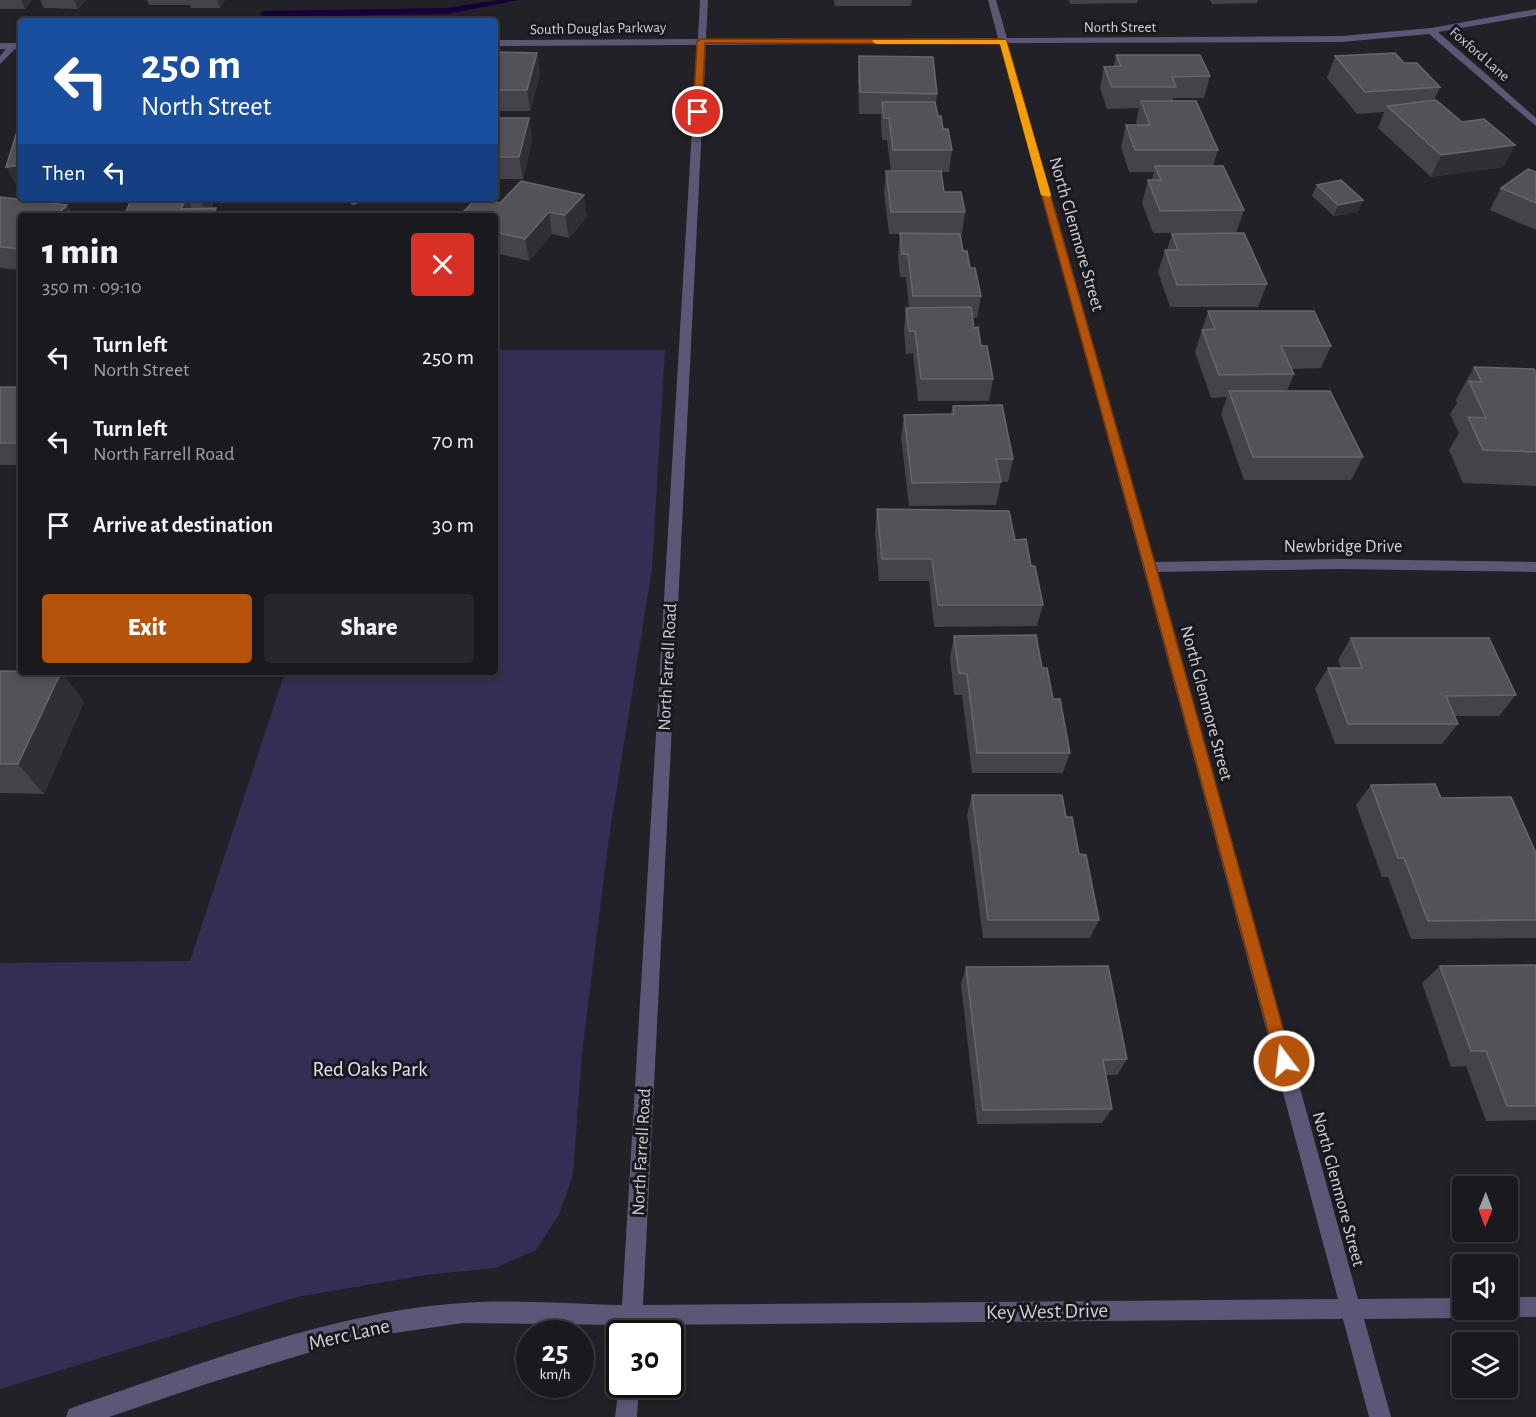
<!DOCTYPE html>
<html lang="en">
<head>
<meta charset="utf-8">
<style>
  :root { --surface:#1a191d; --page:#27262a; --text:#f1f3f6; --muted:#9fa0a4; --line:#38383b; --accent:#b45309 }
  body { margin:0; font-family:"Alegreya Sans",sans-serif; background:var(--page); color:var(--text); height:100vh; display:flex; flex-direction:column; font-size:22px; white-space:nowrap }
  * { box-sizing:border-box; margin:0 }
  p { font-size:20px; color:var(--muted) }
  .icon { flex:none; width:33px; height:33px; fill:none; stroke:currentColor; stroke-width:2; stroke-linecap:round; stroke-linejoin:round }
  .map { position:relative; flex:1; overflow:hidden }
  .side { position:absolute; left:18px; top:213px; width:480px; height:462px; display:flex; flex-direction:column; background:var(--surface); border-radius:6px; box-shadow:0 3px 9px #0003,0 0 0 2px var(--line) }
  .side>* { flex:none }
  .guide { position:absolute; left:18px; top:18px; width:480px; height:183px; border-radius:6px; box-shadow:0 3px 9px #0003,0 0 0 2px var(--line); background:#1a4fa0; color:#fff; overflow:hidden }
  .needle { width:39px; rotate:181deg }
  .fabs { position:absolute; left:1452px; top:1176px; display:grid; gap:12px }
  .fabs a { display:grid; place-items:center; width:66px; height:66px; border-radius:6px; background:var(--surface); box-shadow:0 3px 9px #0003,0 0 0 2px var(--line); font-size:30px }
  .speed { position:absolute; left:516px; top:1320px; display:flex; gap:12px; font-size:30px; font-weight:700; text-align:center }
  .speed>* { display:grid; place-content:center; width:78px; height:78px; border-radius:50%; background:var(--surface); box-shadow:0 3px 9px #0003,0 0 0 2px var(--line); line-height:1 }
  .speed small { font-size:15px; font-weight:400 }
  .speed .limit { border:3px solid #111; border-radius:9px; background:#fff; color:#111 }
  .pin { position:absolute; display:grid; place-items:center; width:51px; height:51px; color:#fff; margin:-26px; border:3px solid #fff; border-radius:50%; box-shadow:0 2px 6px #0007 }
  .me { position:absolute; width:66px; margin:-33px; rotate:345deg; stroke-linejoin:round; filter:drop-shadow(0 0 4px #0008) }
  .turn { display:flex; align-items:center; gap:21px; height:126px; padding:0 24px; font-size:27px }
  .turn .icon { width:78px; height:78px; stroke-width:2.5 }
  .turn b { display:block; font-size:42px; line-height:51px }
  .then { display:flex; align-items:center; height:57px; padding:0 24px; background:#0003; gap:12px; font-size:22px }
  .round { display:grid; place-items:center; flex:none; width:63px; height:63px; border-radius:6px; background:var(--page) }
  .headline { display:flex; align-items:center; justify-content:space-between; height:102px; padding:0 24px }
  h1 { font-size:36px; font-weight:800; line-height:45px }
  .button { display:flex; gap:12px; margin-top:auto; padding:12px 24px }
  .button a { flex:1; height:69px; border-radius:6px; background:var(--accent); color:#fff; font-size:24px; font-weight:800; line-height:69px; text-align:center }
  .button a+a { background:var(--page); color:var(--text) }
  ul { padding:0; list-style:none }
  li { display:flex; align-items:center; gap:18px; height:84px; padding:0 24px }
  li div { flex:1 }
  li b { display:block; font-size:22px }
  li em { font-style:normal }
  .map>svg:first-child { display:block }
  .green { fill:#352d53 }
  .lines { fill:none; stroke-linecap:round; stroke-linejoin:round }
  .stream { fill:#16003a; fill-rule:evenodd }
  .minor { fill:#5c5776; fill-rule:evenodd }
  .wall { fill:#444349 }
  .shaded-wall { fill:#302f35 }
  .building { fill:#535258; stroke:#67666b; stroke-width:1.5 }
  .route { fill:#b45309; stroke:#753606; stroke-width:1.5 }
  .slow { fill:#f59e0b }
  .labels { text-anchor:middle; stroke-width:6; stroke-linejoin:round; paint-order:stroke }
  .far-street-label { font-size:15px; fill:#d2d2d5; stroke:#19181e }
  .street-label { font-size:18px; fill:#d2d2d5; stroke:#19181e }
  .near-park-label { font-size:21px; fill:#e2e0f4; stroke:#19181e }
  .near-street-label { font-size:21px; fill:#d2d2d5; stroke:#19181e }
</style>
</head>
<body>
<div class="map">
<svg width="1536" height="1417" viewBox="0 0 1536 1417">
  <rect width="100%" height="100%" fill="#222127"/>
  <path class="green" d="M495 350H665L652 569 609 837 582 1053 573 1175 559 1215 536 1250 495 1268 426 1275 297 1297 0 1389V963L190 961 285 672H495Z"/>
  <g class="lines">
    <path class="stream" d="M499 0H519L446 14 264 17 260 14 264 11 446 8Z"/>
    <path class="minor" d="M700 0H708L706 39 998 38 988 0H996L1007 38 1342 36 1431 28 1536 9V15L1438 32 1536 118V126L1429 34 1342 42 1008 43 1155 562 1339 559 1536 562V572L1339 569 1158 572 1358 1299 1462 1298V1310H1472L1469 1315 1462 1318 1364 1319 1391 1417H1369L1343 1319 642 1325 641 1334H621V1325L463 1323 353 1339 206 1384 109 1417H66L69 1409 77 1406C198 1365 335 1311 463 1303 514 1299 571 1304 622 1305L697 45 495 46V40L698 39ZM1000 43 1143 567 1338 1299 643 1305 706 45Z
      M0 43H21V49H15L0 64V56L6 49H0Z
      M350 198H360L357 204 353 205 348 202Z
      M1508 1297H1536V1317H1508L1501 1314 1499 1310H1508Z
      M620 1379V1384H639L637 1417H615Z"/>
  </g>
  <path class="wall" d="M0 0H32L25 9H0Z
    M40 0H86L78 9 44 8Z
    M147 0H225L220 8H191L189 5H149Z
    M834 0H912L911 6H835Z
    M1069 0H1138L1137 3 1070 4Z
    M1210 0H1258L1257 3 1212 4Z
    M495 52 540 74 530 111H495Z
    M1116 55 1210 76 1204 98H1173V101L1218 150 1213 166 1244 210 1236 233H1153L1142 203 1148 180H1152L1154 172H1129L1121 147 1126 125H1137L1136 122 1139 108 1107 109 1100 88 1104 67 1114 66Z
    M859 56 937 94 936 104 938 116 952 150 949 172H941L944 192 965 212 962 234H960L963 251 981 296 977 318H972L974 328 993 379 989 401H918L913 353 906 354 904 330 906 308H909L906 277H900L898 256 900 234H889L884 193 886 171H891L887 140H882L881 124V114H859L858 77Z
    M1335 56 1404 63 1440 87 1434 100 1504 167 1431 177 1378 128 1384 112 1357 114 1327 78Z
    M495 118H529L532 140 523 179H495Z
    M1536 172V230L1490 210 1501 188Z
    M1317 185 1363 200 1358 212 1334 216 1312 196Z
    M0 197 21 216V270L0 268Z
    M132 198H210L213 205 212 208 219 216Z
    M500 203 587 217 569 238 552 234 529 261 495 253V216Z
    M1172 234 1267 284 1258 307H1170L1158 272 1165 250H1167Z
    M1208 311 1331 346 1321 368 1291 369 1294 374 1287 391 1363 457 1351 480H1244L1221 414 1227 397 1211 398 1195 352Z
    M1474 367 1536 373V486L1463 483 1449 450 1459 433 1450 414 1457 403 1456 400Z
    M0 387H21V465H0Z
    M953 406 1013 459 1008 482H1001L996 505 909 506 901 437 904 415 951 414Z
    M877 509 1015 540 1031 566 1043 605 1037 626 934 627 929 581H879L875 532Z
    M954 636 1042 668 1070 753 1063 773H972L962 695H954L950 657Z
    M1351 638 1516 695 1499 716H1455L1458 724 1442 744H1335L1315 689 1328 668H1341L1338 660Z
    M0 671 84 702 44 794 0 793Z
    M94 672H155L153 676H97Z
    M1371 785 1441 798 1536 853V938L1411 939 1388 877H1382L1356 805Z
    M972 795 1066 817 1079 854 1099 920 1090 938H983L967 815Z
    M1536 965V1120L1486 1121 1466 1066 1451 1067 1422 983 1440 966Z
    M966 967 1127 1059 1117 1075H1106L1112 1109 1102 1123 977 1124 961 984Z"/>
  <path class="shaded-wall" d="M21 0H32L25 9Z
    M74 0H86L78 9Z
    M217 0H225L220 8Z
    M537 53 540 74 530 111 527 90Z
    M529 118 532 140 523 179 519 157Z
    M1515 145 1504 167 1431 177 1441 155Z
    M21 165V188L18 189 6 167Z
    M584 195 587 217 569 238 565 215Z
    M186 198H187L195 216 181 209Z
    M200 198H210L213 205 209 216H207Z
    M1363 200 1358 212 1334 216 1338 205Z
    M67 205 73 216H56Z
    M216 208 219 216H213Z
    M549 212 552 234 529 261 525 239Z
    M61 672H62L84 702 44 794 18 764Z"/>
  <path class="building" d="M495 52 537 53 527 90H495Z
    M1395 53 1404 63H1417L1440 87 1365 92 1335 56Z
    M1116 55H1200L1210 76 1172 77 1176 87H1112L1104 67 1121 66Z
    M859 56 933 57 937 94 860 92Z
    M1436 100 1462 122 1484 119 1515 145 1441 155 1387 106Z
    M1141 101H1196L1218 150H1135L1126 125H1150Z
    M882 102H935L938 116H941L943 129H948L952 150H893L889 118H884Z
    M495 118H529L519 157H495Z
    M21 121V165L6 167 20 122Z
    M1155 166H1223L1244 210 1160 211 1148 180H1161Z
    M1528 169 1536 172V203L1501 188Z
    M886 171H941L944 192H961L965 212H891Z
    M1341 180 1363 200 1338 205 1317 185Z
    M521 181 584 195 565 215 549 212 525 239 495 232V216H459L477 198 500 203Z
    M0 197 67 205 56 216H21V249L0 247Z
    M132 198H186L181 209 216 208 213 216H124Z
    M900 233 960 234 963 251H967L970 268H975L981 296H913L908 254H902Z
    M1244 233 1267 284 1177 285 1165 250H1178L1172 234Z
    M971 307 974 328 978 327 981 346H987L993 379H921L915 331H909L906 308Z
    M1208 311H1314L1331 346H1281L1294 374 1219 375 1202 330 1215 329Z
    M1474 367 1534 369 1536 373V452L1483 450 1468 417 1486 418 1469 381 1482 382Z
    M0 387H21V443H0Z
    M1229 391H1330L1363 457H1253Z
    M1002 405 1013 459H996L1001 482 912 483 904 415 954 414 953 406Z
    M877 509 1009 511 1015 540 1026 539 1031 566H1035L1043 605H938L932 559H882Z
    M1036 635 1042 668H1047L1053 699H1060L1070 753H977L967 674 959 673 954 636Z
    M1351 638H1489L1516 695 1446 696 1458 724H1348L1328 668H1362Z
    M0 671 61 672 18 764H0Z
    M1435 784 1441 798 1511 797 1536 853V920L1428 921 1404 858H1398L1371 785Z
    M972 795H1062L1066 817H1072L1079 854 1086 855 1099 920H988Z
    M1536 965V1106H1507L1486 1051H1471L1440 966Z
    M1108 966 1127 1059 1103 1060 1112 1109 983 1110 966 967Z"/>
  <path class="route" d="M701 39H1003L1007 42 1156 567 1292 1061 1290 1067 1284 1069 1278 1067 1276 1061 1144 567 1000 44 705 43 702 112 698 114 693 112 697 41Z"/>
  <path class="slow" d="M874 40H1006L1051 195 1049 197 1041 195 1000 44H876L872 41Z"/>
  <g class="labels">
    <g class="far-street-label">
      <text x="1120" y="32">North Street</text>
      <text transform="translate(598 28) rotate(-1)" y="5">South Douglas Parkway</text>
      <text transform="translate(1480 54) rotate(41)" y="5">Foxford Lane</text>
    </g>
    <g class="street-label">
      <text transform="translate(1077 234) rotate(74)" y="6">North Glenmore Street</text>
      <text x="1343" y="552">Newbridge Drive</text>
      <text transform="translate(667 667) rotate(-87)" y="6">North Farrell Road</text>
      <text transform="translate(1207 703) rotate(75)" y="6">North Glenmore Street</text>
      <text transform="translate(641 1152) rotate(-87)" y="6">North Farrell Road</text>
      <text transform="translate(1339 1189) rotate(75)" y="6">North Glenmore Street</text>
    </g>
    <g class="near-park-label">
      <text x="370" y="1076">Red Oaks Park</text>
    </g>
    <g class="near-street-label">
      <text transform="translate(1047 1311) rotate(-1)" y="7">Key West Drive</text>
      <text transform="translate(349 1334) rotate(-13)" y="7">Merc Lane</text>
    </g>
  </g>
</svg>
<div class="fabs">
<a><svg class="needle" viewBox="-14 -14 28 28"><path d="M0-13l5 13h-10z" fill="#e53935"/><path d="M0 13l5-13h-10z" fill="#9fa0a4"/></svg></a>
<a><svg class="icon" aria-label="sound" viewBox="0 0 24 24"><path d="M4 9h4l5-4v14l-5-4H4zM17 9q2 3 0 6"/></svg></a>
<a><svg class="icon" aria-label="layers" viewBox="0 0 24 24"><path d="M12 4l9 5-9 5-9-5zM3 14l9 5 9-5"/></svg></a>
</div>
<div class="speed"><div>25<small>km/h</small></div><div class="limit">30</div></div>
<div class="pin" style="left:698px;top:112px;background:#d93025"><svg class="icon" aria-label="arrive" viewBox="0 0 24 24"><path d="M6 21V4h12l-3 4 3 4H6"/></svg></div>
<svg class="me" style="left:1284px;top:1061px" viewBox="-20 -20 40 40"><circle r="17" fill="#b45309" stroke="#fff" stroke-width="3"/><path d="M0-11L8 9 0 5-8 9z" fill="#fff"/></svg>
<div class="guide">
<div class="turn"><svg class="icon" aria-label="left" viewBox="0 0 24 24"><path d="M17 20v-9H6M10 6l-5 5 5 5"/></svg><div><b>250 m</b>North Street</div></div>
<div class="then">Then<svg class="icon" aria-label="left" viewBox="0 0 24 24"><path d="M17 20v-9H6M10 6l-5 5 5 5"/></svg></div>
</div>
<section class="side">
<div class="headline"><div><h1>1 min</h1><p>350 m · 09:10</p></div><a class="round" style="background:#d93025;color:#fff"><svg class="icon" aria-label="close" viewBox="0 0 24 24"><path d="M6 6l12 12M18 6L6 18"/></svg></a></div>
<ul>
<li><svg class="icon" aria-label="left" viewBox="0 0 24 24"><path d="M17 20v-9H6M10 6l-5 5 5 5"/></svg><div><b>Turn left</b><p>North Street</p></div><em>250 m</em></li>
<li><svg class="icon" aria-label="left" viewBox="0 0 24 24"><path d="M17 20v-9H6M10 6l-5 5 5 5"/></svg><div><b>Turn left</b><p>North Farrell Road</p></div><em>70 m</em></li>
<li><svg class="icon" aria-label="arrive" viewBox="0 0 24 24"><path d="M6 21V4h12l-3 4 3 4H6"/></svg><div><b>Arrive at destination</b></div><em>30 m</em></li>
</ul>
<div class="button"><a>Exit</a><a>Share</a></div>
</section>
</div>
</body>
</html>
